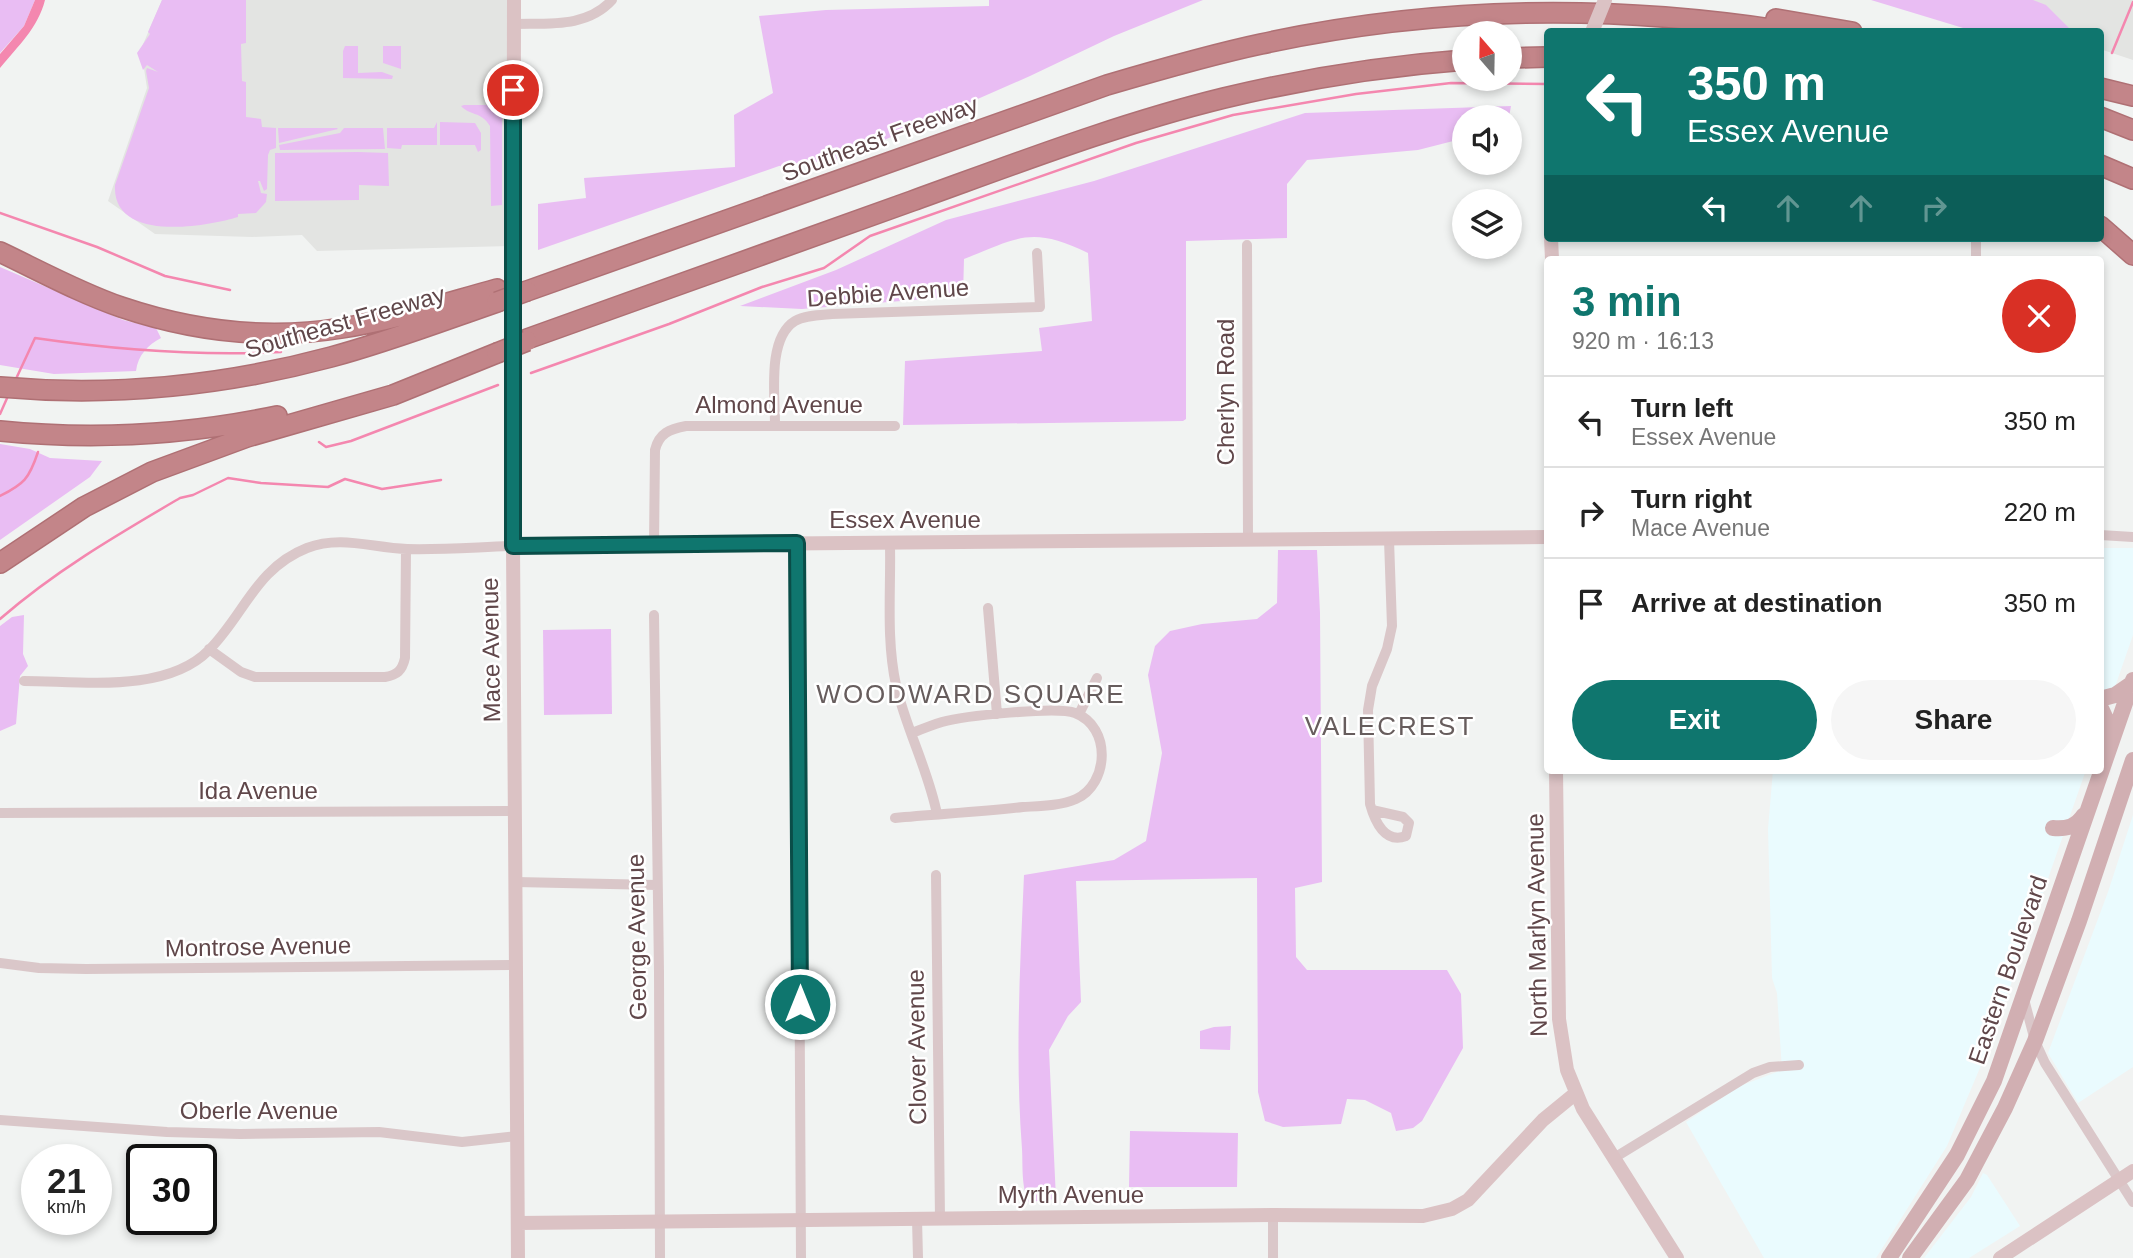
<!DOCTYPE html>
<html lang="en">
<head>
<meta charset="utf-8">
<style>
  :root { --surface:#fff; --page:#f6f6f6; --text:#222; --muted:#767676; --line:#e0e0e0; --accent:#0f766e }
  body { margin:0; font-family:Helvetica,sans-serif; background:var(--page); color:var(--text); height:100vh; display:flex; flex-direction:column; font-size:26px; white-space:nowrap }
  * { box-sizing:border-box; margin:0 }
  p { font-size:23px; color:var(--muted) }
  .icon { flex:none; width:38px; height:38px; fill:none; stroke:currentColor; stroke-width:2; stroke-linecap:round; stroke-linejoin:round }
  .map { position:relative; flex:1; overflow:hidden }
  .sheet { position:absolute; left:1544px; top:256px; width:560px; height:518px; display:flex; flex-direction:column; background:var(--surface); border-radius:7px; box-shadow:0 4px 10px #0003 }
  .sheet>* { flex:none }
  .banner { position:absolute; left:1544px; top:28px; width:560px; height:214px; border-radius:7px; box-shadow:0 4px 10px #0003; background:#0f766e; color:#fff; overflow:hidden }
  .needle { width:46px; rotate:340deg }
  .buttons { position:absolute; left:1452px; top:21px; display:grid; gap:14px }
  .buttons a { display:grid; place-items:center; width:70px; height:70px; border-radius:50%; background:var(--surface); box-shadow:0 4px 10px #0003; font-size:35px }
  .speed { position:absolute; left:21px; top:1144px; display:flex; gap:14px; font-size:35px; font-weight:700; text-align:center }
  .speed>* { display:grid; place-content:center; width:91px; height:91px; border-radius:50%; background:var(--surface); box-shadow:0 4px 10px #0003; line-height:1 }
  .speed small { font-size:18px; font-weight:400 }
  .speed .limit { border:4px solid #111; border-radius:10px; background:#fff; color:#111 }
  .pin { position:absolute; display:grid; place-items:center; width:60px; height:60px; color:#fff; margin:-30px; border:4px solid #fff; border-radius:50%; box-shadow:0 2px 7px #0007 }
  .me { position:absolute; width:77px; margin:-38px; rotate:0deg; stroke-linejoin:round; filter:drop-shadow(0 0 5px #0008) }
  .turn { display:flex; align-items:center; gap:24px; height:147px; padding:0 28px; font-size:32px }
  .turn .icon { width:91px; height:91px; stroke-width:2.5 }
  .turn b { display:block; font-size:49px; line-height:60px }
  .lanes { display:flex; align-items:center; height:66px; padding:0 28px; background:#0003; justify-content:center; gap:35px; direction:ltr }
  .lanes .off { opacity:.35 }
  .round { display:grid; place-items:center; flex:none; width:74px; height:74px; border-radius:37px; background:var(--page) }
  .head { display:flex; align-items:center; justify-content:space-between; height:119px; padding:0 28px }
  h1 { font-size:42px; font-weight:800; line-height:52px; color:var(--accent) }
  .button { display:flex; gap:14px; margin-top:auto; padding:14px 28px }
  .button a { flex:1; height:80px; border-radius:42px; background:var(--accent); color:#fff; font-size:28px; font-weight:800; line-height:80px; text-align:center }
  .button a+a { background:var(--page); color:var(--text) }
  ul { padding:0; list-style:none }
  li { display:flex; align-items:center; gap:21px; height:91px; padding:0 28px; border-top:2px solid var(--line) }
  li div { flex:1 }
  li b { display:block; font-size:26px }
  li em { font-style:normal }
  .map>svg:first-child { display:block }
  .commercial { fill:#eafbfe }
  .education { fill:#e3e4e2 }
  .green { fill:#e9bdf3 }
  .water { fill:#f487af }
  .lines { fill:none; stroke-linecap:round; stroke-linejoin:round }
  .stream { stroke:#f487af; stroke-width:2.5 }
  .highway-casing { stroke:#af7074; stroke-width:22 }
  .street { stroke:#dac7c9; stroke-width:10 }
  .secondary { stroke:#dbc2c4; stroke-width:14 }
  .primary { stroke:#d1afb2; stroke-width:16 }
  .highway { stroke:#c38589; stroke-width:19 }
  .highway-bridge-casing { stroke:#af7074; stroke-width:22; stroke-linecap:butt }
  .secondary-bridge { stroke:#dbc2c4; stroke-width:14 }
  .highway-bridge { stroke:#c38589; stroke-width:19 }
  .route-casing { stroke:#0a4d48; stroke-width:18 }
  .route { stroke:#0f766e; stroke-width:12 }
  .labels { text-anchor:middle; stroke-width:5; stroke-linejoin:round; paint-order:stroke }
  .street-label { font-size:24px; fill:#60474a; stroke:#fff }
  .neighbourhood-label { font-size:26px; letter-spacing:2px; fill:#675d5d; stroke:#fff }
</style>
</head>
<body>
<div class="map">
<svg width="2133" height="1258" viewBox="0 0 2133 1258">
  <rect width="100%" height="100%" fill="#f1f3f2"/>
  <path class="commercial" d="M2100 548H2133V635L2100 730Z
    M1773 770H2086L1990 1044 1947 1146 1876 1258H1764L1686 1122 1740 1086 1782 1070 1777 993 1772 978 1768 829Z
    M2133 815V1067L2078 1103 2048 1053 2108 892Z
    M1983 1173 1987 1175 2020 1226 1969 1258H1924L1971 1197Z"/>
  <path class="education" d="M162 0H514L513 246 317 251 302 235 252 237 155 234 108 201 147 88 141 49Z
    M1932 0H2133V60L2100 49V32L2039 31Z"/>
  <path class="green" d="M0 0H35L24 26 0 53Z
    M162 0H246V43L241 44 242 81 246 82V117L261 119 262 127 276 128V148L270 150 268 155 267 189 264 191 260 181H258L261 193 267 194 266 202 256 213 238 214V217C205 227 112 243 115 185L149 88 146 71 147 68 158 72 147 65 143 70 137 53 150 34 148 32Z
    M989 0H1203L1114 36 1030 76 841 159 779 166 538 250V204L586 198 584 178 735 167 734 115 773 93 759 16 826 10 989 6Z
    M1871 0H2033L2046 5 2071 30 2070 32 1973 31Z
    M345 46H358V73L382 72 393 76 392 79 343 78V51Z
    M383 46H401V69L383 63Z
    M464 105H494L502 113V205L491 206 490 126C481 111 470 116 461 106Z
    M1511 106 1509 117H1465V138L1418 150 1307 160 1287 184V238L1186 241V419L1183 421 903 425 905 361 1042 351 1039 328 1092 321 1088 253C1032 226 1019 237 964 259L963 296 802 309 740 306 836 270 946 220 1094 181 1305 113Z
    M437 122V145H402L401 149 387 148V128H434Z
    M440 122 475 123 481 133V150L478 152 475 145H440Z
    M278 128H337L338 129 279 143Z
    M344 128H383L385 149 280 150 279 145 340 133Z
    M358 152 388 153 389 186 359 185V200L275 201V153Z
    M0 267 123 320 156 328 161 338C148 345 138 355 136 371L54 374 0 365Z
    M0 444 30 449 50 458 102 461 90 477 0 540Z
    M1278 550H1317L1320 613 1322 882 1295 888 1296 957 1307 970H1447L1461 994 1463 1048 1422 1121 1413 1128 1396 1131 1391 1113 1365 1100 1347 1099 1341 1124 1283 1127 1265 1121 1258 1092 1257 878 1076 881 1081 1002 1068 1016 1049 1050 1056 1199 1029 1202C1021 1188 1023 1164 1022 1149 1015 1057 1020 966 1024 875L1114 860 1146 841 1162 753 1148 675 1155 646 1170 631 1202 624 1257 619 1277 603Z
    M24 615 23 654 28 666 20 676 16 724 0 731V626L12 617Z
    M611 629 612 714 544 715 543 630Z
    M1231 1026 1230 1050 1200 1049V1031L1214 1027Z
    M1130 1131 1238 1133 1237 1187H1129Z"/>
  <path class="water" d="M35 0H45C38 28 18 46 0 68V54L24 26Z"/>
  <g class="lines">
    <path class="stream" d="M2112 53 2133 2
      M0 213 97 247 165 276 230 290
      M531 373 669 324 762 287 824 268 870 236 1136 143 1233 115 1356 94 1451 83 1547 84
      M15 381 35 338C117 350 198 356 281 352
      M0 414 8 396
      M319 442 326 447 351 441 498 385
      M0 496C24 484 29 479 38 452
      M0 619C55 571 117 535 180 498L193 495 228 478 261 483 328 487 345 479 382 489 441 480"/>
    <g class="highway-casing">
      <path id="highway" d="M1776 19 1852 32
        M1510 58 1547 57
        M2100 88 2133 96
        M2100 117 2133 130
        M2100 165 2133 179
        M2100 226 2133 255
        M0 252C40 271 80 293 121 307 192 331 268 340 342 328 395 320 446 303 497 289
        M527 291 1107 85C1158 70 1209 55 1261 44 1435 6 1615 4 1791 32
        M527 339C656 293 784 247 912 201 1015 164 1118 124 1224 98 1303 79 1384 66 1465 60
        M0 387C112 397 223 386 331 357 387 342 442 321 497 302
        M0 431C92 440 187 435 277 416
        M0 563 84 507 152 472 247 437 393 395 497 353"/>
    </g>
    <path class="street" d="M514 24C548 23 587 28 612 0
      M1976 238V259
      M1247 245 1248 539
      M775 424C775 396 767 338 795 321 805 315 820 315 832 314L1040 307 1037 253
      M2100 535 2133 537
      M797 543 801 1258
      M890 544C891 590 886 639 896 685 906 729 928 769 937 814
      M654 545 655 450C659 433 670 429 686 426H895
      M988 608 997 714
      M654 615 659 972 660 1258
      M209 649 241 672 255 677H385C397 675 402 671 405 658L406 549
      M24 681C80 681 166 694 209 650 244 615 256 568 307 548 341 535 372 548 407 549 442 550 478 547 513 546
      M1079 714 1097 678
      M1372 810 1403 817 1409 823 1406 836C1385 844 1375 822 1370 804L1368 710 1372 686 1387 649 1392 626 1389 540
      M0 813 516 811
      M895 818C937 814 980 812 1023 807 1040 806 1060 806 1076 799 1109 784 1112 727 1075 713 1057 706 963 716 942 722 932 725 922 729 912 733
      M936 875 940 1219
      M516 882 657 885
      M0 963 39 968 86 969 516 965
      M2024 999 2035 1041 2045 1063 2133 1202
      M0 1120 167 1132 240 1134 379 1132 462 1142 517 1136
      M1614 1158 1753 1073 1770 1067 1799 1065
      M1273 1215V1258
      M917 1219 918 1258"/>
    <path class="secondary" d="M514 0 513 546 518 1258
      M1551 238 1552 259
      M513 546 1547 537
      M1556 770 1559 1019 1567 1070 1583 1109 1677 1258
      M518 1223 1273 1215 1423 1216 1452 1209 1468 1200 1543 1120 1576 1093
      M2000 1258 2133 1171"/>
    <path class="primary" d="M2100 699 2115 695 2131 684
      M2100 706 2106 719 2108 741
      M2053 828C2067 829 2076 827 2084 815
      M1889 1258 1957 1155 1994 1081 2133 680
      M1910 1258 1967 1180 2005 1108 2035 1041 2079 921 2133 760"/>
    <use href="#highway" class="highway"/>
    <g class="highway-bridge-casing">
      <path id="highway-bridge" d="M497 302 527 291
        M497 353 527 341"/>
    </g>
    <path class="secondary-bridge" d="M1592 32 1605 0"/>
    <use href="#highway-bridge" class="highway-bridge"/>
  </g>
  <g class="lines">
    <g class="route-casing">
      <path id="route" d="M513 90V546L797 543 800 1004"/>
    </g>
    <use href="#route" class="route"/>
  </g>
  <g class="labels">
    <g class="street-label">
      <text transform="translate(880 139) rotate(-20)" y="8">Southeast Freeway</text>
      <text transform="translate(888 293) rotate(-4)" y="8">Debbie Avenue</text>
      <text transform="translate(345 322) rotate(-16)" y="8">Southeast Freeway</text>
      <text transform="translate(1226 392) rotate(-90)" y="8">Cherlyn Road</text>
      <text x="779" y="413">Almond Avenue</text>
      <text x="905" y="528">Essex Avenue</text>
      <text transform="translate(491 650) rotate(-91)" y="8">Mace Avenue</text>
      <text x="258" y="799">Ida Avenue</text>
      <text transform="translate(1537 925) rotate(-91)" y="8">North Marlyn Avenue</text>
      <text transform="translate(637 937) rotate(-91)" y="8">George Avenue</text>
      <text transform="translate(258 947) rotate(-1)" y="8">Montrose Avenue</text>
      <text transform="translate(2008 970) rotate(-71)" y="8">Eastern Boulevard</text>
      <text transform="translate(917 1047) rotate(-91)" y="8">Clover Avenue</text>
      <text x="259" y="1119">Oberle Avenue</text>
      <text x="1071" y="1203">Myrth Avenue</text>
    </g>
    <g class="neighbourhood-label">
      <text x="971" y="703">WOODWARD SQUARE</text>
      <text x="1390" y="735">VALECREST</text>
    </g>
  </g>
</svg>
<div class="buttons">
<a><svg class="needle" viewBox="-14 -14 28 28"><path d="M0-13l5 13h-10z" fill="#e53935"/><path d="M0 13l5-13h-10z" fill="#767676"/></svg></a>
<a><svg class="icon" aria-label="sound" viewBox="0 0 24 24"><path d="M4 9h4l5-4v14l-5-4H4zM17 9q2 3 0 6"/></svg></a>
<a><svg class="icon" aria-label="layers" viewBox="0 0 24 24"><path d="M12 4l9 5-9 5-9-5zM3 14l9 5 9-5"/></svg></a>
</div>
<div class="speed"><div>21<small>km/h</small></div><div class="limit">30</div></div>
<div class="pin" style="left:513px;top:90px;background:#d93025"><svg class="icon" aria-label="arrive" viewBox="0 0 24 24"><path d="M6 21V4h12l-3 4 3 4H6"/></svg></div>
<svg class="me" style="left:800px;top:1004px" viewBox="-20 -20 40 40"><circle r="17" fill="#0f766e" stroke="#fff" stroke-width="3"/><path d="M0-11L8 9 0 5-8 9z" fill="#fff"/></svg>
<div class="banner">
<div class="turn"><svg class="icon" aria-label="left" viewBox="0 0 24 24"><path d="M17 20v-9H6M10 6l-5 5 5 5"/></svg><div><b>350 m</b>Essex Avenue</div></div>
<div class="lanes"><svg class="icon" aria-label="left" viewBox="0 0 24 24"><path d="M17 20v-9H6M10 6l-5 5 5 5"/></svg><svg class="icon off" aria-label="ahead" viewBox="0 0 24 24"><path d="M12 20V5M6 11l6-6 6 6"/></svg><svg class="icon off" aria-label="ahead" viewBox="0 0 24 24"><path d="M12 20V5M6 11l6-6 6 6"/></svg><svg class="icon off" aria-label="right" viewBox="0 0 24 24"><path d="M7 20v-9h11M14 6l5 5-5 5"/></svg></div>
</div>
<section class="sheet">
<div class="head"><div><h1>3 min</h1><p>920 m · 16:13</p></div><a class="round" style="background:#d93025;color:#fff"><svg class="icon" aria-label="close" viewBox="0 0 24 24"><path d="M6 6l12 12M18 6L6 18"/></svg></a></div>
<ul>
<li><svg class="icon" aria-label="left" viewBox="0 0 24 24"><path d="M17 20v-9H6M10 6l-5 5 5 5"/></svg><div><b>Turn left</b><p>Essex Avenue</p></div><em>350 m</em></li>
<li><svg class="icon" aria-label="right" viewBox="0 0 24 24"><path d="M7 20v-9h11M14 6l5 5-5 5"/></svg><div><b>Turn right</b><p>Mace Avenue</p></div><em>220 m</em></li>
<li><svg class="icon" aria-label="arrive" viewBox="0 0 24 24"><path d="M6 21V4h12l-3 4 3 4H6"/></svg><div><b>Arrive at destination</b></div><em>350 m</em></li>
</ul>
<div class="button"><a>Exit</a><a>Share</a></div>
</section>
</div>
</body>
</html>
